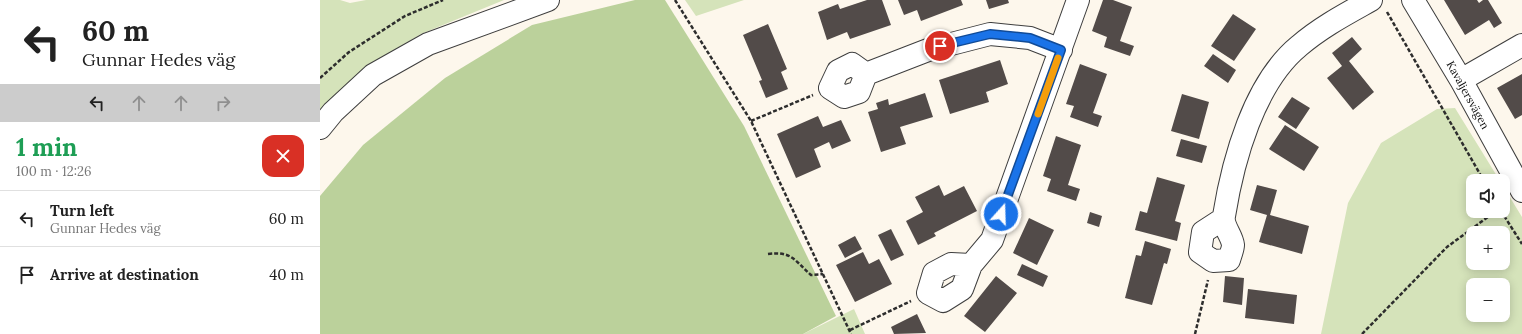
<!DOCTYPE html>
<html lang="en">
<head>
<meta charset="utf-8">
<style>
  :root { --surface:#fff; --page:#f6f6f6; --text:#222; --muted:#767676; --line:#e0e0e0 }
  body { margin:0; font-family:Lora,serif; background:var(--page); color:var(--text); height:100vh; display:flex; flex-direction:column; font-size:15px; white-space:nowrap }
  * { box-sizing:border-box; margin:0 }
  p { font-size:13px; color:var(--muted) }
  .icon { flex:none; width:22px; height:22px; fill:none; stroke:currentColor; stroke-width:2; stroke-linecap:round; stroke-linejoin:round }
  .map { position:relative; flex:1; overflow:hidden }
  .details { display:flex; flex-direction:column; background:var(--surface); width:320px }
  .details>* { flex:none }
  .banner { background:#fff; color:var(--text); overflow:hidden }
  .tools { position:absolute; left:1146px; top:174px; display:grid; gap:8px }
  .tools a { display:grid; place-items:center; width:44px; height:44px; border-radius:8px; background:var(--surface); box-shadow:0 2px 10px #0003; font-size:20px }
  .pin { position:absolute; display:grid; place-items:center; width:34px; height:34px; color:#fff; margin:-17px; border:2px solid #fff; border-radius:50%; box-shadow:0 1px 4px #0007 }
  .me { position:absolute; width:44px; margin:-22px; rotate:20deg; stroke-linejoin:round; filter:drop-shadow(0 0 3px #0008) }
  .turn { display:flex; align-items:center; gap:14px; height:84px; padding:0 16px; font-size:18px }
  .turn .icon { width:52px; height:52px; stroke-width:2.5 }
  .turn b { display:block; font-size:28px; line-height:34px }
  .lanes { display:flex; align-items:center; height:38px; padding:0 16px; background:#0003; justify-content:center; gap:20px; direction:ltr }
  .lanes .off { opacity:.35 }
  .round { display:grid; place-items:center; flex:none; width:42px; height:42px; border-radius:12px; background:var(--page) }
  .head { display:flex; align-items:center; justify-content:space-between; height:68px; padding:0 16px }
  h1 { font-size:24px; font-weight:700; line-height:30px; color:#1e9e55 }
  ul { padding:0; list-style:none }
  li { display:flex; align-items:center; gap:12px; height:56px; padding:0 16px; border-top:1px solid var(--line) }
  li div { flex:1 }
  li b { display:block; font-size:15px }
  li em { font-style:normal }
  main { display:flex; flex:1; min-height:0 }
  .map>svg:first-child { display:block }
  .green { fill:#d5e3ba; fill-rule:evenodd }
  .forest { fill:#bbd19b }
  .building { fill:#524b49 }
  .lines { fill:none; stroke-linecap:round; stroke-linejoin:round }
  .minor-casing { stroke:#3e3e3e; stroke-width:24 }
  .path { stroke:#2d2d2d; stroke-width:2.5; stroke-dasharray:4 2; stroke-linecap:butt }
  .minor { stroke:#fff; stroke-width:22 }
  .route-casing { stroke:#114b97; stroke-width:10 }
  .route { stroke:#1a73e8; stroke-width:7 }
  .slow { stroke:#f59e0b; stroke-width:7 }
  .labels { text-anchor:middle; stroke-width:4; stroke-linejoin:round; paint-order:stroke }
  .street-label { font-size:11px; fill:#0b0b0b; stroke:#fff }
</style>
</head>
<body>
<main>
<section class="details">
<div class="banner">
<div class="turn"><svg class="icon" aria-label="left" viewBox="0 0 24 24"><path d="M17 20v-9H6M10 6l-5 5 5 5"/></svg><div><b>60 m</b>Gunnar Hedes väg</div></div>
<div class="lanes"><svg class="icon" aria-label="left" viewBox="0 0 24 24"><path d="M17 20v-9H6M10 6l-5 5 5 5"/></svg><svg class="icon off" aria-label="ahead" viewBox="0 0 24 24"><path d="M12 20V5M6 11l6-6 6 6"/></svg><svg class="icon off" aria-label="ahead" viewBox="0 0 24 24"><path d="M12 20V5M6 11l6-6 6 6"/></svg><svg class="icon off" aria-label="right" viewBox="0 0 24 24"><path d="M7 20v-9h11M14 6l5 5-5 5"/></svg></div>
</div>
<div class="head"><div><h1>1 min</h1><p>100 m · 12:26</p></div><a class="round" style="background:#d93025;color:#fff"><svg class="icon" aria-label="close" viewBox="0 0 24 24"><path d="M6 6l12 12M18 6L6 18"/></svg></a></div>
<ul>
<li><svg class="icon" aria-label="left" viewBox="0 0 24 24"><path d="M17 20v-9H6M10 6l-5 5 5 5"/></svg><div><b>Turn left</b><p>Gunnar Hedes väg</p></div><em>60 m</em></li>
<li><svg class="icon" aria-label="arrive" viewBox="0 0 24 24"><path d="M6 21V4h12l-3 4 3 4H6"/></svg><div><b>Arrive at destination</b></div><em>40 m</em></li>
</ul>
</section>
<div class="map">
<svg width="1202" height="334" viewBox="0 0 1202 334">
  <rect width="100%" height="100%" fill="#fdf7ec"/>
  <path class="green" d="M0 0H20L30 3 46 0H184L101 34 44 68 0 112Z
    M365 0H424L376 16Z
    M1135 108 1180 181H1153V211H1183V186L1202 217V334H1001L1028 203 1061 143 1117 109ZM1153 233H1183V263H1153ZM1153 285H1183V315H1153Z
    M534 309 545 334H483Z"/>
  <path class="forest" d="M315 0H345L424 126 516 316 483 334H0V196L43 145 125 78 212 25Z"/>
  <path class="building" d="M547 0H562L571 25 530 39 527 32 507 40 498 12 518 4 520 9Z
    M578 0H641L643 5 601 21 597 10 584 15Z
    M666 0H688L689 3 669 9Z
    M783 0H793L812 7 800 41 814 46 810 56 784 47 787 37 772 31Z
    M1124 0H1157L1159 3 1163 0H1168L1182 23 1174 28 1169 20 1145 35Z
    M913 14 936 29 914 61 891 46Z
    M448 24 467 69 461 72 468 89 446 98 439 81 442 80 423 35Z
    M1032 37 1042 49 1029 61 1054 92 1033 110 1007 78 1022 66 1012 53Z
    M893 54 916 70 908 83 884 66Z
    M680 60 688 84 666 92 669 102 630 114 619 80Z
    M760 64 787 74 773 113 782 116 778 127 750 117 754 106 746 104Z
    M1202 74V115L1195 119 1177 88Z
    M605 93 613 117 580 127 586 144 561 152 548 112 558 109 556 103 568 99 569 105Z
    M862 94 889 102 879 139 851 131Z
    M972 97 990 108 976 129 958 117Z
    M498 116 503 127 521 120 531 141 512 149 509 142 494 149 501 167 476 178 457 134Z
    M965 125 999 147 984 171 949 149Z
    M736 136 761 145 748 185 760 189 756 201 727 191 731 179 723 176Z
    M861 139 887 146 882 163 856 156Z
    M837 177 865 185 855 221 861 223 857 241 815 230 820 211 827 213Z
    M619 185 624 196 644 186 657 211 614 233 616 236 598 245 586 221 603 212 595 197Z
    M937 185 957 190 950 215 989 226 982 254 939 242 947 215 930 210Z
    M770 212 782 216 779 227 767 223Z
    M709 218 734 230 717 265 693 253Z
    M571 229 584 255 571 261 558 235Z
    M535 236 542 249 525 258 518 245Z
    M825 241 851 249 847 264 844 263 832 305 805 298 816 255 821 256Z
    M543 252 549 264 559 259 572 284 535 302 516 265Z
    M702 264 728 276 723 287 697 275Z
    M676 276 697 293 665 332 644 316Z
    M905 276 924 278 922 305 903 302Z
    M928 289 977 295 974 324 925 318Z
    M597 314 606 333 574 334 571 327Z"/>
  <g class="lines">
    <g class="minor-casing">
      <path id="minor" d="M1093 0 1141 80 1202 191
        M546 74 532 64 518 71 510 88 524 97 539 92 546 74 608 50 670 34 710 38 741 50
        M1141 80 1202 45
        M0 128 13 112 53 75 108 44 228 0
        M903 219 883 232 880 252 893 261 909 260C910 256 913 249 913 245 912 235 902 226 904 216 913 160 934 83 979 46 1001 27 1026 14 1051 0
        M651 265 631 264 614 273 608 293 623 301 642 289 651 265 672 240 758 0"/>
    </g>
    <path class="path" d="M355 0 431 121 531 334
      M1067 12 1164 181
      M0 78 29 52 85 16 123 0
      M431 121 493 95
      M1181 211 1202 244
      M448 254C472 251 474 260 491 275L503 274
      M530 330 591 301
      M875 334 888 280
      M1042 334 1127 247 1176 211"/>
    <use href="#minor" class="minor"/>
  </g>
  <g class="lines">
    <g class="route-casing">
      <path id="route" d="M620 46 670 34 710 38 741 50 681 214"/>
    </g>
    <use href="#route" class="route"/>
    <path class="slow" d="M718 114 738 58"/>
  </g>
  <g class="labels">
    <g class="street-label">
      <text transform="translate(1148 95) rotate(61)" y="4">Kavaljersvägen</text>
    </g>
  </g>
</svg>
<div class="tools">
<a><svg class="icon" aria-label="sound" viewBox="0 0 24 24"><path d="M4 9h4l5-4v14l-5-4H4zM17 9q2 3 0 6"/></svg></a>
<a>+</a>
<a>−</a>
</div>
<div class="pin" style="left:620px;top:46px;background:#d93025"><svg class="icon" aria-label="arrive" viewBox="0 0 24 24"><path d="M6 21V4h12l-3 4 3 4H6"/></svg></div>
<svg class="me" style="left:681px;top:214px" viewBox="-20 -20 40 40"><circle r="17" fill="#1a73e8" stroke="#fff" stroke-width="3"/><path d="M0-11L8 9 0 5-8 9z" fill="#fff"/></svg>
</div>
</main>
</body>
</html>
